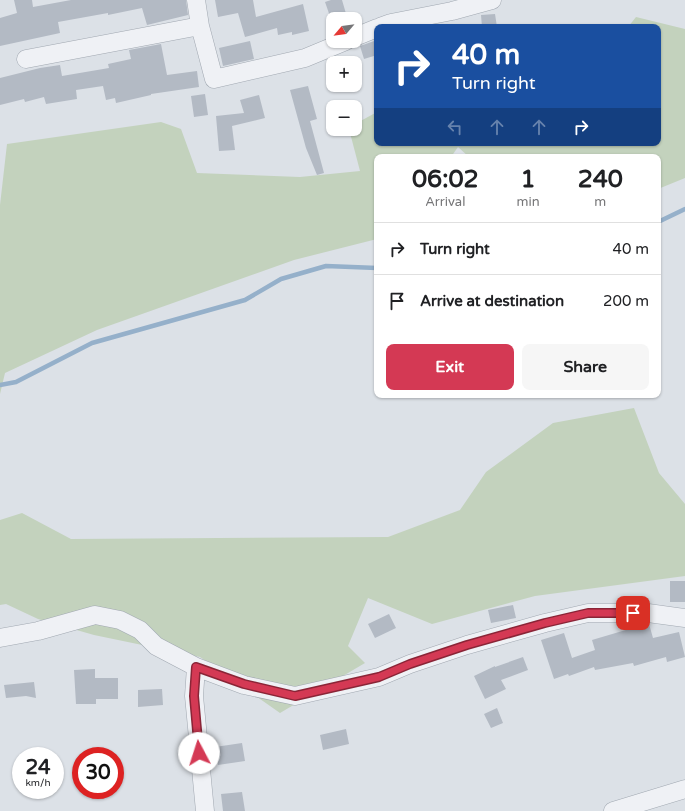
<!DOCTYPE html>
<html lang="en">
<head>
<meta charset="utf-8">
<style>
  :root { --surface:#fff; --page:#f6f6f6; --text:#202124; --muted:#757577; --line:#e0e0e0; --accent:#d43954 }
  body { margin:0; font-family:"Varela Round",sans-serif; background:var(--page); color:var(--text); height:100vh; display:flex; flex-direction:column; font-size:15px; white-space:nowrap }
  * { box-sizing:border-box; margin:0 }
  p { font-size:13px; color:var(--muted) }
  .icon { flex:none; width:22px; height:22px; fill:none; stroke:currentColor; stroke-width:2; stroke-linecap:round; stroke-linejoin:round }
  .map { position:relative; flex:1; overflow:hidden }
  .drawer { position:absolute; left:374px; top:154px; width:287px; height:244px; display:flex; flex-direction:column; background:var(--surface); border-radius:8px; box-shadow:0 1px 3px #0004 }
  .drawer>* { flex:none }
  .hud { position:absolute; left:374px; top:24px; width:287px; height:122px; border-radius:8px; box-shadow:0 1px 3px #0004; background:#1a4fa0; color:#fff; overflow:hidden }
  .needle { width:26px; rotate:241deg }
  .buttons { position:absolute; left:326px; top:12px; display:grid; gap:8px }
  .buttons a { display:grid; place-items:center; width:36px; height:36px; border-radius:8px; background:var(--surface); box-shadow:0 1px 3px #0004; font-size:20px }
  .speed { position:absolute; left:12px; top:747px; display:flex; gap:8px; font-size:20px; font-weight:700; text-align:center }
  .speed>* { display:grid; place-content:center; width:52px; height:52px; border-radius:50%; background:var(--surface); box-shadow:0 1px 3px #0004; line-height:1 }
  .speed small { font-size:10px; font-weight:400 }
  .speed .limit { border:6px solid #d22; background:#fff; color:#111 }
  .pin { position:absolute; display:grid; place-items:center; width:34px; height:34px; color:#fff; margin:-17px; border-radius:8px; box-shadow:0 2px 6px #0006 }
  .me { position:absolute; width:44px; margin:-22px; rotate:355deg; stroke-linejoin:round; filter:drop-shadow(0 0 3px #0008) }
  .turn { display:flex; align-items:center; gap:14px; height:84px; padding:0 12px; font-size:18px }
  .turn .icon { width:52px; height:52px; stroke-width:2.5 }
  .turn b { display:block; font-size:28px; line-height:34px }
  .lanes { display:flex; align-items:center; height:38px; padding:0 12px; background:#0003; justify-content:center; gap:20px; direction:ltr }
  .lanes .off { opacity:.35 }
  .eta { display:flex; justify-content:space-evenly; align-items:center; height:68px; text-align:center }
  .eta b { font-size:24px; font-weight:800; line-height:28px }
  .cta { display:flex; gap:8px; margin-top:auto; padding:8px 12px }
  .cta a { flex:1; height:46px; border-radius:8px; background:var(--accent); color:#fff; font-size:16px; font-weight:800; line-height:46px; text-align:center }
  .cta a+a { background:var(--page); color:var(--text) }
  ul { padding:0; list-style:none }
  li { display:flex; align-items:center; gap:12px; height:52px; padding:0 12px; border-top:1px solid var(--line) }
  li div { flex:1 }
  li b { display:block; font-size:15px }
  li em { font-style:normal }
  .map>svg:first-child { display:block }
  .green { fill:#c3d2bd }
  .lines { fill:none; stroke-linecap:round; stroke-linejoin:round }
  .stream { stroke:#95b0ca; stroke-width:4.5 }
  .building { fill:#b3bac4 }
  .minor-casing { stroke:#a1a8b1; stroke-width:19 }
  .minor { stroke:#eff1f5; stroke-width:18 }
  .route-casing { stroke:#8a2537; stroke-width:10 }
  .route { stroke:#d43954; stroke-width:7 }
</style>
</head>
<body>
<div class="map">
<svg width="685" height="811" viewBox="0 0 685 811">
  <rect width="100%" height="100%" fill="#dce1e7"/>
  <path class="green" d="M636 17 685 29V178L658 189V157H469L458 147 451 157H377V239L294 260 173 303 97 330 5 373 0 394V205L7 144 161 122 181 129 197 173 300 177 360 171 349 129H355V124L377 112V143H658V27H628Z
    M634 408 659 473 685 504V576L535 596 432 624 368 598 348 646 365 663 280 713 200 657 94 635 38 619 6 604 0 605V520L22 513 71 539 388 537 460 510 486 472 553 423Z"/>
  <g class="lines">
    <path class="stream" d="M658 222 685 209
      M0 385 16 382 92 343 245 300 281 279 326 266 377 268"/>
  </g>
  <path class="building" d="M14 0H32L33 7 71 0H186L188 15 147 25 142 8 108 15V13L58 22 60 33 0 46V18L17 13Z
    M215 0H253L256 17 303 4 309 31 292 35V32L278 35 277 28 245 37 238 13 218 17Z
    M331 0H342L347 17 340 19H333V21L332 22 325 2Z
    M495 14 497 27H482L481 15Z
    M377 40V55L364 59 360 46Z
    M250 41 254 59 223 66 219 48Z
    M161 44 167 75 197 71 199 87 151 94V95L116 103 115 98 106 100 103 86 76 90 77 99 46 104 44 97 25 102 24 99 0 105V78L40 68 60 65 62 76 109 68 108 64 131 59 129 50Z
    M308 86 317 119 310 121 324 173 317 175 306 148 290 90Z
    M205 94 208 115 194 117 191 96Z
    M259 95 265 118 232 126 235 150 219 151 216 116 244 113 240 100Z
    M670 581H685V602H670Z
    M513 605 516 618 491 623 488 610Z
    M389 614 396 628 375 638 368 624Z
    M646 624H649L653 638 679 632 685 657 667 662 666 657 634 666 633 663 595 670 594 667 569 676 568 674 554 679 541 640 564 633 572 658 595 650 592 640Z
    M523 657 528 670 501 680 506 689 485 699 474 676 495 666V667Z
    M95 669V678H118V699H96V704H76L74 670Z
    M34 682 36 698 26 696 6 698 4 685Z
    M162 689 163 705 138 707V690Z
    M497 708 503 723 491 728 484 714Z
    M346 729 349 744 323 750 320 735Z
    M242 743 245 761 218 765 215 747Z
    M242 792 245 811H223L221 794Z"/>
  <g class="lines">
    <g class="minor-casing">
      <path id="minor" d="M200 26 214 79 305 58 346 41
        M380 27 391 23 452 11 492 0
        M355 37 377 28
        M26 59 200 26 196 0
        M0 638 38 631 95 615 120 620 140 630 156 646 196 667 244 685 295 696 379 677 410 664 467 645 545 623 588 613H648L685 618
        M196 667 194 696 205 811
        M613 811 685 789"/>
    </g>
    <use href="#minor" class="minor"/>
  </g>
  <g class="lines">
    <g class="route-casing">
      <path id="route" d="M199 753 194 696 196 667 244 684 295 696 379 677 410 664 467 645 545 623 588 613H633"/>
    </g>
    <use href="#route" class="route"/>
  </g>
</svg>
<div class="buttons">
<a><svg class="needle" viewBox="-14 -14 28 28"><path d="M0-13l5 13h-10z" fill="#e53935"/><path d="M0 13l5-13h-10z" fill="#757577"/></svg></a>
<a>+</a>
<a>−</a>
</div>
<div class="speed"><div>24<small>km/h</small></div><div class="limit">30</div></div>
<div class="pin" style="left:633px;top:613px;background:#d93025"><svg class="icon" aria-label="arrive" viewBox="0 0 24 24"><path d="M6 21V4h12l-3 4 3 4H6"/></svg></div>
<svg class="me" style="left:199px;top:753px" viewBox="-20 -20 40 40"><circle r="19" fill="#fff"/><path d="M0-13L10 11 0 6-10 11z" fill="#d43954"/></svg>
<div class="hud">
<div class="turn"><svg class="icon" aria-label="right" viewBox="0 0 24 24"><path d="M7 20v-9h11M14 6l5 5-5 5"/></svg><div><b>40 m</b>Turn right</div></div>
<div class="lanes"><svg class="icon off" aria-label="left" viewBox="0 0 24 24"><path d="M17 20v-9H6M10 6l-5 5 5 5"/></svg><svg class="icon off" aria-label="ahead" viewBox="0 0 24 24"><path d="M12 20V5M6 11l6-6 6 6"/></svg><svg class="icon off" aria-label="ahead" viewBox="0 0 24 24"><path d="M12 20V5M6 11l6-6 6 6"/></svg><svg class="icon" aria-label="right" viewBox="0 0 24 24"><path d="M7 20v-9h11M14 6l5 5-5 5"/></svg></div>
</div>
<section class="drawer">
<div class="eta">
<div><b>06:02</b><p>Arrival</p></div>
<div><b>1</b><p>min</p></div>
<div><b>240</b><p>m</p></div>
</div>
<ul>
<li><svg class="icon" aria-label="right" viewBox="0 0 24 24"><path d="M7 20v-9h11M14 6l5 5-5 5"/></svg><div><b>Turn right</b></div><em>40 m</em></li>
<li><svg class="icon" aria-label="arrive" viewBox="0 0 24 24"><path d="M6 21V4h12l-3 4 3 4H6"/></svg><div><b>Arrive at destination</b></div><em>200 m</em></li>
</ul>
<div class="cta"><a>Exit</a><a>Share</a></div>
</section>
</div>
</body>
</html>
